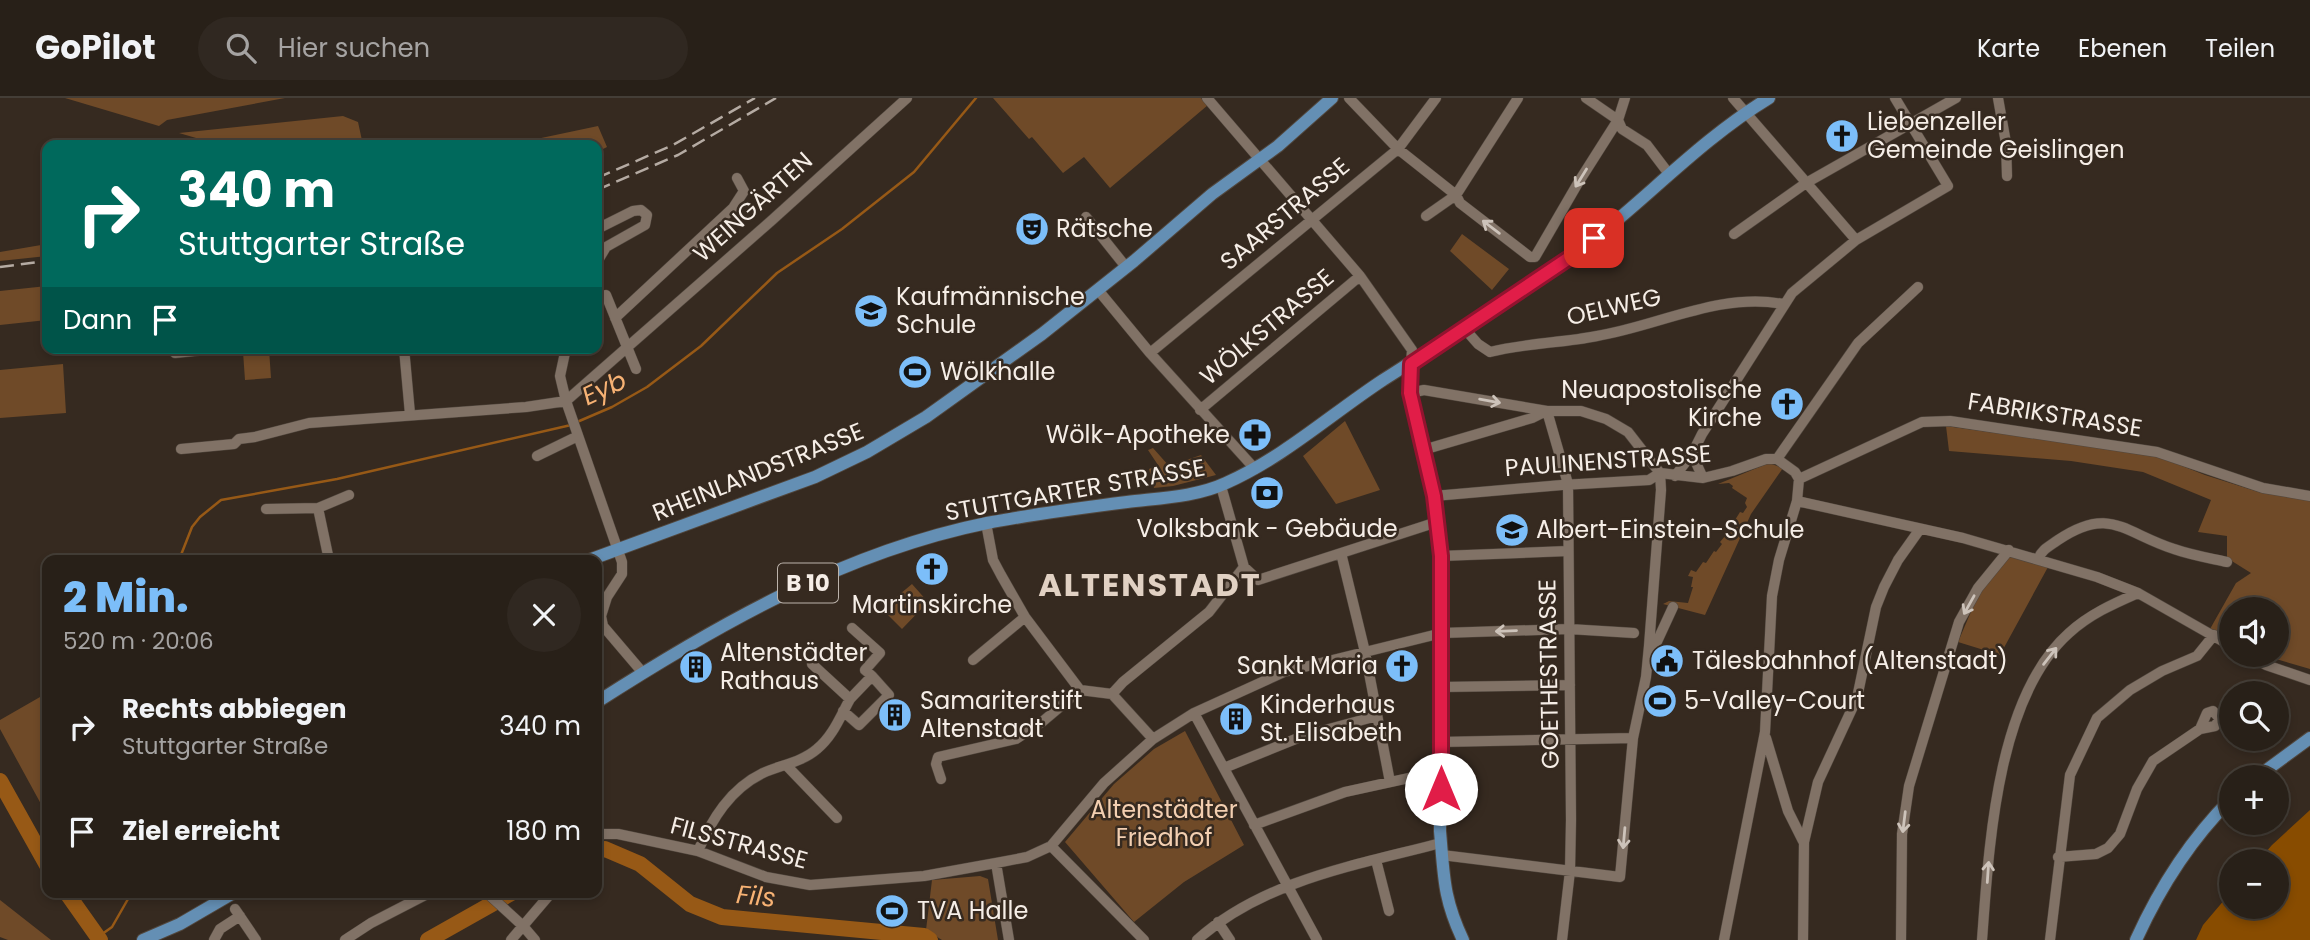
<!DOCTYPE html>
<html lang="de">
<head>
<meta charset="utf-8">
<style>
  :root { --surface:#282018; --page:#302821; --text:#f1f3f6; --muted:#a5a3a2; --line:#443e37; --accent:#7cbef9 }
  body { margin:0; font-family:Poppins,sans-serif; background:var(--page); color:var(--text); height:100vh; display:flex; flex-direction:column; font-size:26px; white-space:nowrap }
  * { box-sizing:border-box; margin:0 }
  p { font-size:23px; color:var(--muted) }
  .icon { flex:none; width:38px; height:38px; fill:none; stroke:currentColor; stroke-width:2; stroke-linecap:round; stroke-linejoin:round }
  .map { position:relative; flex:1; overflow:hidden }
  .panel { position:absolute; left:42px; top:457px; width:560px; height:343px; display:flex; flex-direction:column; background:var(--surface); border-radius:14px; box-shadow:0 4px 10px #0003,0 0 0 2px var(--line) }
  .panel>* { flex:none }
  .hud { position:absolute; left:42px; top:42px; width:560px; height:214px; border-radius:14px; box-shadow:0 4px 10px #0003,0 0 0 2px var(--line); background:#00695c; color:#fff; overflow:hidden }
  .buttons { position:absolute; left:2219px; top:499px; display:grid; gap:14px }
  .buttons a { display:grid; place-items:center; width:70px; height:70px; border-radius:50%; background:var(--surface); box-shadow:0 4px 10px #0003,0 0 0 2px var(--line); font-size:35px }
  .pin { position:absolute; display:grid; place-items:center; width:60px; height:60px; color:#fff; margin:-30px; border-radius:14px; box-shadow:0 4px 10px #0006 }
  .me { position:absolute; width:77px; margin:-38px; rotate:0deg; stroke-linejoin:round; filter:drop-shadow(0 0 5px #0008) }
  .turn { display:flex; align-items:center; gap:24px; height:147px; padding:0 21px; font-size:32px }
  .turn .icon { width:91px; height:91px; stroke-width:2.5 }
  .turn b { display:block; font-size:49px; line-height:60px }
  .then { display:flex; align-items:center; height:66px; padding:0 21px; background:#0003; gap:14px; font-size:26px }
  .round { display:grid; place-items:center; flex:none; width:74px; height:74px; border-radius:37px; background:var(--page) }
  .head { display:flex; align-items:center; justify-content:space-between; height:119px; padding:0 21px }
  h1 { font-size:42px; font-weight:800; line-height:52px; color:var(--accent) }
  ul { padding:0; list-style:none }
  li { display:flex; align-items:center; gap:21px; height:105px; padding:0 21px }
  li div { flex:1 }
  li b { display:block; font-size:26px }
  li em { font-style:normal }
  header { display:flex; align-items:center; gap:42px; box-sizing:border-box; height:98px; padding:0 35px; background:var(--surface); border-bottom:2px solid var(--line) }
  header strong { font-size:33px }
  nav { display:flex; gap:38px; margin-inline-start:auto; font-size:24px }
  .search { width:490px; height:63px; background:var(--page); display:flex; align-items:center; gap:18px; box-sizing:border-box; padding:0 24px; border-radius:38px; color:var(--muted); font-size:26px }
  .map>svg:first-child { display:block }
  .green { fill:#6f4a28 }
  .forest { fill:#884c00 }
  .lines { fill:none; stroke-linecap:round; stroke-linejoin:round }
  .stream { stroke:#975916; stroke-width:2.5 }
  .river { stroke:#975916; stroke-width:16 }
  .minor-casing { stroke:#51473e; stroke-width:11 }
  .major-casing { stroke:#51473e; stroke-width:14 }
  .minor { stroke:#817266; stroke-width:10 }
  .major { stroke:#648fb4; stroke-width:12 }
  .rail { stroke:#b5aba3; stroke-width:2.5; stroke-dasharray:14 7; stroke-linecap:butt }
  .oneway { stroke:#cdc3ba }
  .route-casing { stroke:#92132f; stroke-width:18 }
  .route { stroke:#e11d48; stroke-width:12 }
  .labels { text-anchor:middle; stroke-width:5; stroke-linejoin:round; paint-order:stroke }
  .shield { fill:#362a20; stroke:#bcb3ab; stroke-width:2 }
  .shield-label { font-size:23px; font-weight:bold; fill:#f6eee7 }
  .poi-label { font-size:24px; fill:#f6eee7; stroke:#362a20; text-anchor:start }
  .street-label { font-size:24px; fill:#f6eee7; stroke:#362a20 }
  .park-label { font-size:24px; fill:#f3cfb1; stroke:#362a20 }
  .water-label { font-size:26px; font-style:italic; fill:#f7b274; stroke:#362a20 }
  .district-label { font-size:32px; font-weight:bold; letter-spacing:2px; fill:#e1d1c3; stroke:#362a20 }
</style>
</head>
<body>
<header>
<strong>GoPilot</strong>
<div class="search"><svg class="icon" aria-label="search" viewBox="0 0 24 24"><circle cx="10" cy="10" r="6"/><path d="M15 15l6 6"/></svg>Hier suchen</div>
<nav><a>Karte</a><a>Ebenen</a><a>Teilen</a></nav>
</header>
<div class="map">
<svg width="2310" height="842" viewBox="0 0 2310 842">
  <rect width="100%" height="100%" fill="#362a20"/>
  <path class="green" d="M65 0H285L167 22 159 28Z
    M993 0H1201L1208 7 1110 90 1084 59 1063 75 1032 39 1029 41Z
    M343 18 358 24 363 47H220L179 35Z
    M598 28 607 49 597 54V47H508Z
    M1462 136 1509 171 1492 192 1450 153Z
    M47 146V158L0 163V154Z
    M47 188V222L0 227V193Z
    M269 251 271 280 245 282 243 254Z
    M63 266 66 315 0 320V272Z
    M1345 323 1380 392 1336 406 1303 358Z
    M1946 328 2155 357 2205 377 2262 395 2310 402V571L2262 557 2277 556V511H2231V542L2210 531 2236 485 2251 475 2227 460V438L2198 434 2211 402 2143 374 2071 363 1949 353Z
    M1153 350 1169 368 1201 357 1216 377 1173 388 1154 390 1149 371 1158 367 1148 352Z
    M1769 365 1783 370 1751 416 1705 517 1663 506 1669 503 1688 505 1693 489H1691L1693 479 1688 478 1691 472 1696 474 1703 464 1706 465 1714 453 1716 454 1722 446 1720 444 1737 424 1735 422 1740 414 1743 415 1747 409 1745 405 1747 400 1732 390 1733 388 1729 385 1718 386Z
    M2014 458 2048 469 2000 557 1958 544 1979 495 2008 460Z
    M912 486 928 504 902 531 882 511Z
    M47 595V717L0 631V622Z
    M1185 633 1244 747 1184 784 1134 824 1065 744 1114 686 1154 651Z
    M980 778 988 781 998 842H942L926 832 932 782Z
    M0 802 51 842H8L0 839Z"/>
  <path class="forest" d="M2310 712V842H2196L2203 827 2231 794V808H2277V763H2258L2272 747Z"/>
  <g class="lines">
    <path class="stream" d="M577 324 612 309 647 289 701 248 777 175 842 131 914 74 976 0
      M179 462 192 429 200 419 221 402 337 381 571 327
      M98 839 112 829 132 794"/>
    <path class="river" d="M0 683 47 767
      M597 753 605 751 640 766 690 806 722 819 924 838 930 842
      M66 794 100 842
      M428 842 513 794"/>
    <g class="minor-casing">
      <path id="minor" d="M1207 0 1360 178 1412 252 1411 266
        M1349 0 1398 51 1456 97 1460 105 1530 159H1535L1578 85 1618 22 1625 0
        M1586 0 1618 22 1622 31 1647 47 1669 76
        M1733 0 1856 142
        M1998 0 2006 45 2007 78
        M1426 118 1456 97 1518 0
        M1086 119 1126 169
        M597 131 633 113 641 112 647 117 645 127 606 149 597 164
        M1734 136 1806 85 1956 0
        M1098 192 1150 255 1255 371
        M606 197 636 271
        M615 220 733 110 744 93 737 80
        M1464 230 1478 246 1490 254C1525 245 1562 245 1597 238 1658 228 1720 194 1783 206
        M404 250 410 316
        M566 250 560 278 566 303 622 464V476L607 499 601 518 603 528 643 575
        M175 255 223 250
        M1150 255 1398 51 1436 0
        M1410 295 1424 292 1547 313H1581L1606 321 1628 334 1660 375 1661 392 1649 548 1646 579 1633 640 1620 779 1442 757
        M1200 312 1360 178
        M1547 313 1568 386 1571 722 1570 773 1562 842
        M181 351 234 346 239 341 255 339 309 325 526 309 566 303 771 123 907 0
        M1423 352 1532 320 1546 313
        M1692 356 1703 380
        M537 358 578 338
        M1777 361 1858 245 1918 189
        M1675 378 1692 356 1702 336 1792 195 1856 142 1948 88 1895 0
        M1799 381 1922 324 1950 323 2157 354 2263 390 2310 398
        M1221 388 1244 469
        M1434 398 1562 387 1649 382 1660 375 1703 380 1732 373 1766 361H1777L1795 374 1799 381 1797 403 1779 462 1772 498 1765 634 1724 842
        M1797 403 1963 440 2097 479 2138 495 2231 548
        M318 410 349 397
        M266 411 318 410 329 462
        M986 425 993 462 1001 477 1025 519 1080 592 1112 596
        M1341 455 1365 554 1390 684
        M1441 458 1568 453
        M2038 461C2042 451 2050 448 2058 442 2110 407 2124 435 2174 451 2191 457 2209 460 2227 464
        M1649 548H1655L1673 509
        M2247 556 2266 567 2310 582
        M973 562 1025 519
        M1441 589 1570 587
        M850 601 872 578 865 572 880 555 852 530
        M843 613 859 627 889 597 872 578
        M1194 615 1317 842
        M1766 640 1788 713 1803 743
        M1153 641 1112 596 1123 584 1209 514 1244 469 1258 482 1437 424
        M1440 644 1633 640
        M786 667 837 720
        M1224 670 1303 638 1377 618
        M941 681 936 666 938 659 1016 641 1042 624 1080 592
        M1254 727 1345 694 1441 673
        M597 736H618L698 753 766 779 810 787 924 778 996 765 1027 759 1051 748 1104 685 1153 641 1194 615 1284 574 1442 535 1569 531 1634 535
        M1051 748 1144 842
        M698 753C712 721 730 691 763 675 781 667 802 664 817 651 833 638 840 619 850 601L812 566
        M2058 759 2096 756 2108 750 2120 736 2137 691 2153 663 2200 631 2215 628 2220 621 2213 613 2207 615 2200 631
        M1376 762 1389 813
        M996 765 1009 842
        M486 794 523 828 535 842
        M235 811 256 842
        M1218 824 1230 842
        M214 842 220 831 240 818
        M345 842 371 825 431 794
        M511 842 552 794
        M1197 842C1264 782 1357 767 1441 745
        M1803 842 1804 744 1818 684 1857 600 1876 509 1884 489 1898 462 1920 431
        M1901 842 1902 736 1909 688 1959 524 1978 490 2009 452
        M1982 842C1989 750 1996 600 2069 535 2090 516 2113 506 2138 495
        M2050 842 2070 677 2097 620 2130 592 2162 573 2197 558 2214 537"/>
    </g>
    <g class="major-casing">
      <path id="major" d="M1411 266 1410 295 1434 398 1441 458 1440 733C1444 778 1443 800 1463 842
        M589 462 815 379 867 354 926 319 1042 236 1134 163 1212 96 1278 48 1332 0
        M597 604C717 527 844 454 987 425 1033 416 1080 410 1127 404 1159 400 1196 399 1226 385 1284 359 1330 317 1383 282 1423 257 1462 230 1501 204 1526 188 1552 173 1575 156 1642 106 1698 43 1769 0
        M2257 679 2310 640
        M143 842 180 826 235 794
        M2136 842C2160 789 2189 743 2231 701"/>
    </g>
    <use href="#minor" class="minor"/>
    <use href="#major" class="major"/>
    <path class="rail" d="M597 80 673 47 755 0
      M597 92 678 57 776 0
      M0 169 47 163"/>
  </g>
  <defs><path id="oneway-shaft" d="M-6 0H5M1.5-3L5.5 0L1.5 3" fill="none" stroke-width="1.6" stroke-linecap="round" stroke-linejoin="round" transform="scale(1.75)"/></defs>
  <g class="oneway">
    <use href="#oneway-shaft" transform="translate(1581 80) rotate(122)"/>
    <use href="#oneway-shaft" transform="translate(1491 129) rotate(-143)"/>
    <use href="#oneway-shaft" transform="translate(1490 303) rotate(10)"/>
    <use href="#oneway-shaft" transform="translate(1969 507) rotate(119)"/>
    <use href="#oneway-shaft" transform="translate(1506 533) rotate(178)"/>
    <use href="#oneway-shaft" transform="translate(2050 558) rotate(-52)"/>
    <use href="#oneway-shaft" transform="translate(1904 724) rotate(97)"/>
    <use href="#oneway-shaft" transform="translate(1624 740) rotate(95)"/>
    <use href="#oneway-shaft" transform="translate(1988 774) rotate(-86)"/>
  </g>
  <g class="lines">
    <g class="route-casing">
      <path id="route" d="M1441 691V458L1434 398 1410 295 1411 266 1575 156 1594 140"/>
    </g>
    <use href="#route" class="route"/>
  </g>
  <defs>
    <g id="church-disc" transform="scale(1.75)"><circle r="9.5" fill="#7cbef9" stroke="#362a20"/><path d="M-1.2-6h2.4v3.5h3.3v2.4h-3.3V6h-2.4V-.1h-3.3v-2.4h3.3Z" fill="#111"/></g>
    <g id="theatre-disc" transform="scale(1.75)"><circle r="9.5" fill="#7cbef9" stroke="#362a20"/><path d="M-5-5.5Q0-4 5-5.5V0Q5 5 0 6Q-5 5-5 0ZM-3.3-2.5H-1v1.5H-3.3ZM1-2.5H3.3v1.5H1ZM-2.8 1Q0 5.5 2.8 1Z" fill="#111"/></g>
    <g id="school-disc" transform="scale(1.75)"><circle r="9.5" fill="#7cbef9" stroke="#362a20"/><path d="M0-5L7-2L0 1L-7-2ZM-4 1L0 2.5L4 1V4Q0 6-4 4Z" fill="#111"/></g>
    <g id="stadium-disc" transform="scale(1.75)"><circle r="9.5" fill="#7cbef9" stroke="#362a20"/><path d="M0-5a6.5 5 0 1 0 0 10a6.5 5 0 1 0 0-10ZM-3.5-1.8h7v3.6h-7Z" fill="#111"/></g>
    <g id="pharmacy-disc" transform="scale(1.75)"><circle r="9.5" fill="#7cbef9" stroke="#362a20"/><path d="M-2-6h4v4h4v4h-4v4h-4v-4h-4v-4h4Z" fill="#111"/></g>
    <g id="bank-disc" transform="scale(1.75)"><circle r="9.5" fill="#7cbef9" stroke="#362a20"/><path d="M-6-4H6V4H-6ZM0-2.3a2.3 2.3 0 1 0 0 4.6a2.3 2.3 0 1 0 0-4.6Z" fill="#111"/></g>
    <g id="civic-disc" transform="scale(1.75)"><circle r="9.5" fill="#7cbef9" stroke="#362a20"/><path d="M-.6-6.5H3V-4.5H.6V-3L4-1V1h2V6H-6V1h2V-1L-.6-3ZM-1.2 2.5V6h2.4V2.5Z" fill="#111"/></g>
    <g id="building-disc" transform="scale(1.75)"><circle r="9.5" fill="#7cbef9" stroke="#362a20"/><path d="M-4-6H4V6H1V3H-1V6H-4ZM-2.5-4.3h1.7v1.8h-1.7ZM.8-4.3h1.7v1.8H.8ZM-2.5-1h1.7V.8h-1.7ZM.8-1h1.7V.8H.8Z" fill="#111"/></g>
  </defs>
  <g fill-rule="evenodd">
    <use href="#church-disc" x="1842" y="38"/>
    <use href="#theatre-disc" x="1032" y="131"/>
    <use href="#school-disc" x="871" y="213"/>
    <use href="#stadium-disc" x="915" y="274"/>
    <use href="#church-disc" x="1787" y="306"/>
    <use href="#pharmacy-disc" x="1255" y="337"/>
    <use href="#bank-disc" x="1267" y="395"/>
    <use href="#school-disc" x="1512" y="432"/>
    <use href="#church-disc" x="932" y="471"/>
    <use href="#civic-disc" x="1667" y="563"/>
    <use href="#church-disc" x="1402" y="568"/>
    <use href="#building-disc" x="696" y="569"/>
    <use href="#stadium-disc" x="1660" y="603"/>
    <use href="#building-disc" x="895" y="617"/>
    <use href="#building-disc" x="1236" y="621"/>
    <use href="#stadium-disc" x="892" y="813"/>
  </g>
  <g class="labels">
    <rect class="shield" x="778" y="465.5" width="60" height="39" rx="5"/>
    <g class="shield-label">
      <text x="808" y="493">B 10</text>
    </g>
    <g class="poi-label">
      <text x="1867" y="32">Liebenzeller<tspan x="1867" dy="28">Gemeinde Geislingen</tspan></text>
      <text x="1056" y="139">Rätsche</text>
      <text x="896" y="207">Kaufmännische<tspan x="896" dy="28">Schule</tspan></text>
      <text x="940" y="282">Wölkhalle</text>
      <text x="1762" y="300" text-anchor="end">Neuapostolische<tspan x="1762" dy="28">Kirche</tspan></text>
      <text x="1230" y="345" text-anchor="end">Wölk-Apotheke</text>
      <text x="1267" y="439" text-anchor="middle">Volksbank - Gebäude</text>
      <text x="1536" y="440">Albert-Einstein-Schule</text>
      <text x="932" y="515" text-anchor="middle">Martinskirche</text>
      <text x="720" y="563">Altenstädter<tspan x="720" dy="28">Rathaus</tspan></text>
      <text x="1692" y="571">Tälesbahnhof (Altenstadt)</text>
      <text x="1378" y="576" text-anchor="end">Sankt Maria</text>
      <text x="920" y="611">Samariterstift<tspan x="920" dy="28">Altenstadt</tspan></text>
      <text x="1684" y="611">5-Valley-Court</text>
      <text x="1260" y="615">Kinderhaus<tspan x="1260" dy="28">St. Elisabeth</tspan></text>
      <text x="917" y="821">TVA Halle</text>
    </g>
    <g class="street-label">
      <text transform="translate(753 109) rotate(-42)" y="8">WEINGÄRTEN</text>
      <text transform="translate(1285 116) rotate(-40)" y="8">SAARSTRASSE</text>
      <text transform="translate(1614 209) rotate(-13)" y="8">OELWEG</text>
      <text transform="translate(1267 229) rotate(-40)" y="8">WÖLKSTRASSE</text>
      <text transform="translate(2055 317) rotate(9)" y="8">FABRIKSTRASSE</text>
      <text transform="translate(1608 363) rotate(-4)" y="8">PAULINENSTRASSE</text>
      <text transform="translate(758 374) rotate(-22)" y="8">RHEINLANDSTRASSE</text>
      <text transform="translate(1075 392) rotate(-10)" y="8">STUTTGARTER STRASSE</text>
      <text transform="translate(1549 576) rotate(-91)" y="8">GOETHESTRASSE</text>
      <text transform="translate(739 745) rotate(15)" y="8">FILSSTRASSE</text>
    </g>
    <g class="park-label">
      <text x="1164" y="720">Altenstädter<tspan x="1164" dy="28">Friedhof</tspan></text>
    </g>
    <g class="water-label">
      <text transform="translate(604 290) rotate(-25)" y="9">Eyb</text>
      <text transform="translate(756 798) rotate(6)" y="9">Fils</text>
    </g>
    <g class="district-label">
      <text x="1150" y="498">ALTENSTADT</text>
    </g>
  </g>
</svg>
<div class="buttons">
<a><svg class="icon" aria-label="sound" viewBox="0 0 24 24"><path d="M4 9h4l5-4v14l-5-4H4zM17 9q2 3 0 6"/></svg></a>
<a><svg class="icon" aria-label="search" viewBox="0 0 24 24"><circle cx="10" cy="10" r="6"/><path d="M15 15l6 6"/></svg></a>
<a>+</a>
<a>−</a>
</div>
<div class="pin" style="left:1594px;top:140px;background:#d93025"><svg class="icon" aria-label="arrive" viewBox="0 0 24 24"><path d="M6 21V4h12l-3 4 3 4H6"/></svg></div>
<svg class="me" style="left:1441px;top:691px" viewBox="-20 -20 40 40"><circle r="19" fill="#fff"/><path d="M0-13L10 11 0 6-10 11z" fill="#e11d48"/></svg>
<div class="hud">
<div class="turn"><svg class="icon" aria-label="right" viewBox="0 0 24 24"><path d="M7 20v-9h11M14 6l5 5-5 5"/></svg><div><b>340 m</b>Stuttgarter Straße</div></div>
<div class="then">Dann<svg class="icon" aria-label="arrive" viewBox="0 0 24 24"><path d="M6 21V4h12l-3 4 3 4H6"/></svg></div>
</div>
<section class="panel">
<div class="head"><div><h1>2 Min.</h1><p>520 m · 20:06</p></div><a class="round"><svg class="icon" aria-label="close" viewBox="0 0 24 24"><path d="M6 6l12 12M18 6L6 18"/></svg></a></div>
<ul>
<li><svg class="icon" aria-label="right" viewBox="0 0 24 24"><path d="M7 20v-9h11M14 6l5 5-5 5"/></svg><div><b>Rechts abbiegen</b><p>Stuttgarter Straße</p></div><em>340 m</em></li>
<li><svg class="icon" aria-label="arrive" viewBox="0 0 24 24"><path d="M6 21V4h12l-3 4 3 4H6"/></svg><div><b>Ziel erreicht</b></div><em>180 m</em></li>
</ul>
</section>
</div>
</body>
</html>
